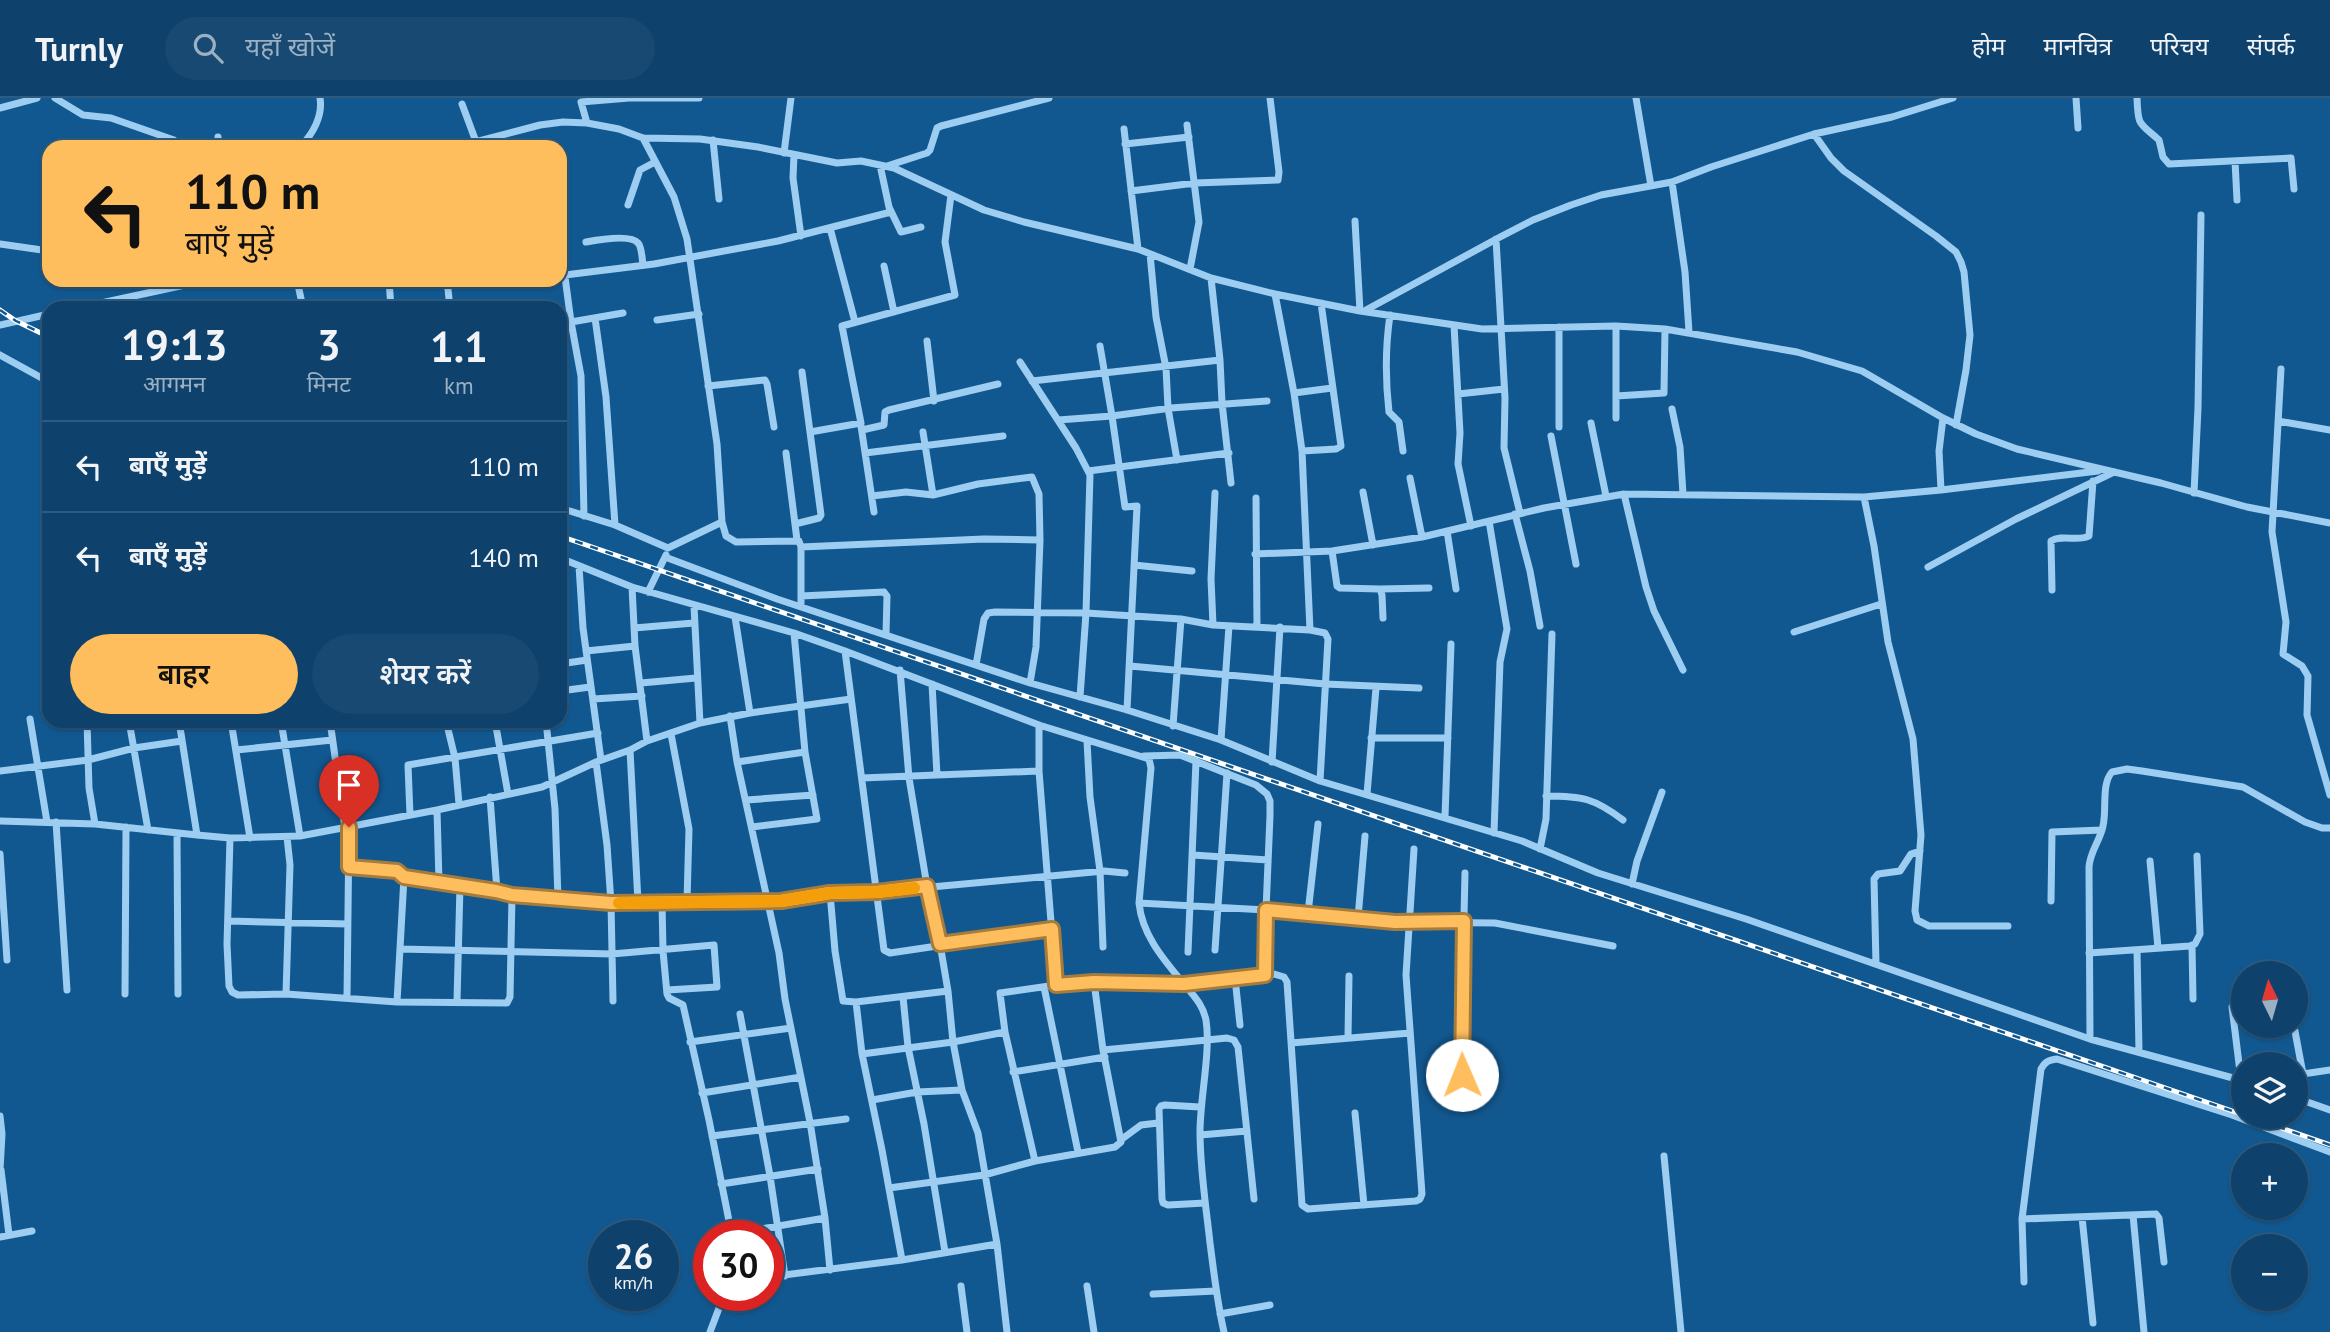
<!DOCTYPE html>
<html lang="hi">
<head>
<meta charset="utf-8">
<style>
  :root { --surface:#0e426c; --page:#174972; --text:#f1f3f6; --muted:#9bb0c2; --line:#2e5b7f; --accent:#ffbe5e }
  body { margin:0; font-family:"PT Sans","Noto Sans Devanagari",sans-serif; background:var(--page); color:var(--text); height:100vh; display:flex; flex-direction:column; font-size:26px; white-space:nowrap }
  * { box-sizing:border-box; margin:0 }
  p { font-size:23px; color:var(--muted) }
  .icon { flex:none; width:38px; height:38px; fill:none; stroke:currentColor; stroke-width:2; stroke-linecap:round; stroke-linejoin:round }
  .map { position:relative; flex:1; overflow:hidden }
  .drawer { position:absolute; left:42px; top:203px; width:525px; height:427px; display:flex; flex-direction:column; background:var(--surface); border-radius:21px; box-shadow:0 2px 5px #0004,0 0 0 2px var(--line) }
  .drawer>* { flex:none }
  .banner { position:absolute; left:42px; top:42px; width:525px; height:147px; border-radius:21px; box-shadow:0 2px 5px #0004,0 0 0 2px var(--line); background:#ffbe5e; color:#111; overflow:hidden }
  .needle { width:46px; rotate:355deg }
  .tools { position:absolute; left:2231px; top:863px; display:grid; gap:14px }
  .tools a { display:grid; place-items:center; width:77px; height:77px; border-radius:50%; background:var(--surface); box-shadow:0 2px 5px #0004,0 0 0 2px var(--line); font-size:35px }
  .speed { position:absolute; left:588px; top:1122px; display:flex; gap:14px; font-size:35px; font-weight:700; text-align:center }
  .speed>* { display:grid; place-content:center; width:91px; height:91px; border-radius:50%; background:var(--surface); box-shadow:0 2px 5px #0004,0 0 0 2px var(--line); line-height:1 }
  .speed small { font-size:18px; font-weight:400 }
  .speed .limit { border:10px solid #d22; background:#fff; color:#111 }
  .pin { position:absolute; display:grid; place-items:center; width:60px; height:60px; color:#fff; margin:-72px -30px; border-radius:50% 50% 50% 0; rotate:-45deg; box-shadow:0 0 7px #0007 }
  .pin .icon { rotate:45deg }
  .me { position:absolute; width:77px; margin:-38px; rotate:359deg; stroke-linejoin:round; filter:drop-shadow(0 0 5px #0008) }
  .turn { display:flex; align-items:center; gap:24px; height:147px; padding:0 28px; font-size:32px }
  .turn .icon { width:91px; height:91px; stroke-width:2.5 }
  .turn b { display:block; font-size:49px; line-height:60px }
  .eta { display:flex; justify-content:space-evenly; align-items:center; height:119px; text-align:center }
  .eta b { font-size:42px; font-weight:600; line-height:49px }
  .cta { display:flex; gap:14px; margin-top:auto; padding:14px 28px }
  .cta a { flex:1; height:80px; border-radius:42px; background:var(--accent); color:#111; font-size:28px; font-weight:600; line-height:80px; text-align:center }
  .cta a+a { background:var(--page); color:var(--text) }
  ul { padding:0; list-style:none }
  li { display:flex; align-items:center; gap:21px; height:91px; padding:0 28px; border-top:2px solid var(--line) }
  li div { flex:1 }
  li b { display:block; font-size:26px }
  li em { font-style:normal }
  header { display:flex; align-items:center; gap:42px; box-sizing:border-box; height:98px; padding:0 35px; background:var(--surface); border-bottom:2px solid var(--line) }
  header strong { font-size:33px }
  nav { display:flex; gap:38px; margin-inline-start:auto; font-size:24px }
  .search { width:490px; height:63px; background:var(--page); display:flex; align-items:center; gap:18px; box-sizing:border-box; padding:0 24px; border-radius:38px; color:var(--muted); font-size:26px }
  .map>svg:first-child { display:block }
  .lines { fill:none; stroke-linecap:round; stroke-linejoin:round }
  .street { stroke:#9ecdf2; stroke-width:7 }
  .rail-casing { stroke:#fff; stroke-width:5 }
  .rail { stroke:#125890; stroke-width:2.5; stroke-dasharray:8; stroke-linecap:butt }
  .route-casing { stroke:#a67c3d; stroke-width:18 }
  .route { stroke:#ffbe5e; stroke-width:12 }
  .slow { stroke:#f59e0b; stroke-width:12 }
</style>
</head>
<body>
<header>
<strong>Turnly</strong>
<div class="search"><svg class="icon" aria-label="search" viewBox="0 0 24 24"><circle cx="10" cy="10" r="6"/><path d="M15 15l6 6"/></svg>यहाँ खोजें</div>
<nav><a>होम</a><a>मानचित्र</a><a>परिचय</a><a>संपर्क</a></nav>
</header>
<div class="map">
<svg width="2330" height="1234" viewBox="0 0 2330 1234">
  <rect width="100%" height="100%" fill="#125890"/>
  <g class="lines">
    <path class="street" d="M55 0 83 17 111 20 174 42 180 49
      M1636 0 1651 88
      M2076 0 2078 30
      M2137 0C2138 29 2139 24 2159 42L2163 59 2169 66 2291 60 2294 91
      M462 6 478 49
      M0 10 37 0
      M587 25 581 4 629 0H699
      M1187 27 1199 124 1190 171
      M1124 31 1138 151
      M1814 36 1831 60 1844 73 1936 138 1956 154 1961 164 1964 174 1970 237 1966 272 1956 327
      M218 39 219 49
      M643 40 674 99 687 141 717 346 722 424 726 438 736 444 799 443 801 449V508
      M713 42 719 101
      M1125 46 1189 39
      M300 49C313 36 323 18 320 0
      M456 49 540 27 563 24 587 25 619 31 643 40 700 41 758 49 837 65 861 63 894 70 984 112 1024 124 1138 151 1211 180 1275 196 1360 213 1482 231 1616 228 1665 231 1797 254 1862 273 1943 320 1976 336 2017 351 2161 385 2247 409 2330 425
      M784 55 791 0
      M794 57 793 80 801 138
      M2235 63 2237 102
      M880 67 889 109 901 134 921 129
      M887 68 927 55 930 52 937 30 941 28 1049 0
      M1672 84 1685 174 1689 234
      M1131 93 1195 85 1278 82 1279 74 1270 0
      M628 107 640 72 655 64
      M1355 123 1360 213
      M830 130 855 224
      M1496 141 1505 300 1504 350 1520 415
      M586 144C597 142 631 136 638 145 642 149 642 161 643 167
      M0 146 49 153
      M1150 156 1156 219 1166 270 1168 310 1177 362
      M563 164 571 224 581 278 584 418
      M884 168 894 214
      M565 177 654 166 778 143 891 114
      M297 182 303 210
      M389 182 391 210
      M447 182 450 210
      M195 185 230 182
      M78 210 194 185 197 182
      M1366 212 1502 138 1533 122 1571 107 1601 97 1672 84 1711 69 1814 36 1892 19 1953 0
      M1390 217C1385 251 1385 279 1389 314L1399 324 1403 353
      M595 220 606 299 615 427
      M657 222 699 216
      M571 224 623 215
      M0 227 49 216
      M1454 227 1460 335 1458 366 1471 428
      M927 243 934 303
      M0 257 49 284
      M1220 262 1222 305 1231 385
      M1020 264 1076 350 1090 377 1086 515 1080 599
      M2281 271 2272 434 2286 524 2283 556 2302 568 2308 578 2307 617 2330 697
      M802 274 810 334
      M1032 283 1220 262 1211 180
      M708 288 765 282 767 286 774 329
      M1294 295 1332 290
      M1458 296 1504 291
      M1616 298 1664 295 1665 231
      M1672 311 1680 349 1683 396
      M1616 320V228
      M1058 322 1112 318 1100 248
      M2278 323 2330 332
      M1591 325 1606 398
      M861 328 874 414
      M1559 329V229
      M862 332 884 327 885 314 889 312 998 286
      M923 334 933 397
      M1551 338 1576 466
      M1302 353 1336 351 1341 348 1321 205
      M786 355 797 442
      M865 355 1003 338
      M1088 373 1229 355
      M1410 380 1422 439
      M1941 392 1939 353 1943 320
      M1363 394 1373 447
      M2194 395 2198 310 2201 117
      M1624 396 1646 489 1654 513 1683 572
      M872 398 906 394 933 397 978 386 1032 379 1039 396 1040 442 1036 549 1030 585
      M1864 399 1874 448 1888 544 1913 641 1921 737 1915 813 1917 822 1929 828H2008
      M1256 400 1257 528
      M560 410 615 427 668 450 722 424
      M1515 416 1530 473 1540 528
      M1489 423 1507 531 1500 564 1494 735
      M795 426 819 420 821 417 810 334 861 325 842 228 955 197 945 144 951 97
      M1447 433 1456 491
      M801 449 984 441 1040 442
      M1332 453 1337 488 1340 490 1380 491 1382 497 1383 520
      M1255 456 1332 453 1422 439 1544 410 1624 396 1864 399 1941 392 2098 373
      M665 459 777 501 1030 585 1127 612 1221 642 1320 683 1522 743 1598 775 1746 821 2090 941 2244 983
      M560 460 632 489 794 535 845 553 1039 627 1149 661 1151 670 1139 805C1142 837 1164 862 1184 886 1194 898 1203 907 1206 922 1211 953 1200 1000 1200 1034 1200 1071 1206 1108 1210 1145 1214 1175 1217 1204 1224 1234
      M1134 467 1192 473
      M579 468 583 530 601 662
      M1928 469 2016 421 2114 374
      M632 489 635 548 647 643
      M1380 491 1429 490
      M2052 492 2051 443C2062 436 2078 444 2089 438L2093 383
      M648 494 666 457
      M801 498 884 494 887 498 886 536
      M694 508 700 625
      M735 519 750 615
      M1213 527 1211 481 1215 395
      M634 530 694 525
      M1310 532 1325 535 1328 541 1320 683
      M1794 534 1881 506
      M586 553 635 548
      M845 553 884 852 890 855 1052 831
      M560 566 587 562
      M976 567 984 521 988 515 995 514 1086 515 1181 521 1213 527 1310 532 1302 353 1294 295 1275 196
      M1130 568 1325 586 1419 590
      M900 572 909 680 927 788 940 846 948 893 953 944 962 992 978 1035 997 1146 1007 1234
      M641 585 696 580
      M932 586 937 677
      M560 593 590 589
      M593 601 642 598
      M1127 612 1137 408 1125 409 1112 318 1171 310 1267 303
      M730 618 737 664 779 855 785 901 810 1024 825 1120 731 1136
      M30 621 47 724
      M87 623 89 690 95 726
      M129 623 148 732
      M179 623 197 737 230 740 300 738 437 712 542 689 596 664 630 652 647 643 700 625 750 615 851 601
      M231 623 250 740
      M281 623 300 738
      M330 623 345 730
      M446 623 455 660 459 706
      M495 623 508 696
      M546 623 555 711 558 801
      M383 624 388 623
      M1039 627V673L1056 887 1000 895 1005 934 1035 1063 1115 1049 1121 1044 1103 952 1094 884
      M1173 628 1181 521
      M671 636 689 731 687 803
      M1371 640H1448
      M1221 642 1229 528
      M1087 643 1090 699 1100 773 1103 849
      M236 652 332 642
      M630 652 638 804
      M1144 658 1180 657 1256 687 1267 696 1270 703V718L1266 812 1265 877
      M596 664 607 747 611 805 613 903
      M737 664 805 654
      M1272 664 1280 529
      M0 673 88 662 134 650 182 643
      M862 680 1039 673
      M1367 696 1376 590
      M1546 698C1582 698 1594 700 1623 722
      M490 699 497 793
      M747 702 813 697
      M437 712 439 784
      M410 717 408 667 598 635
      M1445 719 1451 546
      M0 723 95 726 197 737
      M56 724 67 892
      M752 729 817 721 805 654 794 535
      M177 736 178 896
      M230 740 227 846 229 888 232 894 238 897 286 896 397 904 507 905 510 899 512 798
      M1540 751 1546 721 1552 536
      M0 756 7 862
      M1193 757 1268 762
      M2150 763 2158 850
      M350 769 397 773 404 779 497 793 512 798 611 805 781 803 830 795 877 794 1104 773 1125 775
      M1632 786 1637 763 1662 694
      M830 795 835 853 843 903 856 904 862 956 882 1052 902 1162
      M2051 803 2052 734 2102 732
      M662 804 663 853 667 896 669 900 683 907 709 1022 732 1138
      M1139 805 1266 812 1395 824 1495 825 1613 848
      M1308 815 1318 726
      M1358 820 1365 738
      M228 823 348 826
      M2192 847 2193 901
      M400 851 612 856 714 847 717 889 667 892
      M1215 852 1227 675
      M2137 852 2139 953
      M1188 854 1196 663
      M2089 855 2190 848 2195 846 2200 836 2197 758
      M1876 866 1874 781 1878 776 1900 773 1911 756 1920 753
      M1235 880 1240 927
      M1056 887 1094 884 1184 886 1274 876 1284 879 1287 884 1302 1107 1308 1111 1416 1103 1420 1101 1422 1096 1406 877 1414 751
      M1044 889 1078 1054
      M125 896 126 729
      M286 896 290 767 287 739
      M903 899 908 949 924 1026 945 1154
      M347 900 349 729
      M457 903 460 788
      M397 904 404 779
      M856 904 948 893
      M2232 909 2241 982
      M740 916 770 1078 785 1178
      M2294 928 2303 976
      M1348 939 1349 878
      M2090 941 2089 769C2090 753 2100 743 2103 728 2107 712 2101 686 2112 674L2127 671 2142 673 2243 689 2305 724 2322 730H2330
      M690 944 791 930
      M1291 945 1410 935
      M1103 952 1207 942 1227 940 1234 942 1238 949 1254 1101
      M862 956 953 944 1005 934
      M1013 974 1105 959
      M2296 977 2330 972
      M702 995 801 979
      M2296 1000 2330 1012
      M872 1002 917 994 962 992
      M1463 1002 1462 903 1465 775
      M1200 1009 1165 1007 1161 1008 1159 1011 1162 1101 1163 1105 1168 1107 1205 1105
      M1355 1015 1364 1107
      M0 1018 2 1036 0 1072
      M1200 1037 1247 1033
      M712 1038 846 1021
      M1122 1041 1141 1027 1158 1025
      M1664 1058 1681 1234
      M1 1072 9 1137
      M721 1086 818 1071
      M889 1090 984 1077 1035 1063
      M2133 1117 2144 1234
      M2082 1119 2093 1225
      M825 1120 830 1172
      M2022 1121 2156 1116 2159 1120 2164 1164
      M0 1139 32 1133
      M768 1179 902 1162 997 1146
      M2024 1184 2022 1121 2041 971C2045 964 2048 962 2057 961L2232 1017 2330 1054
      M961 1188 967 1234
      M1087 1188 1094 1234
      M1153 1196 1216 1193
      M1220 1216 1270 1207
      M710 1234 724 1197"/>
    <g class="rail-casing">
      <path id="rail" d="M0 212 16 223 49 239
        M560 438 2244 1017
        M2247 1018 2330 1047"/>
    </g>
    <use href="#rail" class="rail"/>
  </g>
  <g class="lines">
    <g class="route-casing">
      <path id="route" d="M349 729V769L397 773 404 779 496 793 512 797 611 805 781 803 830 795 877 794 927 788 940 846 1052 831 1056 887 1094 884 1184 886 1265 877 1266 812 1395 824 1464 823 1462 977"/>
    </g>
    <use href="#route" class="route"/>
    <path class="slow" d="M619 805 781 803 830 795 877 794 914 790"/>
  </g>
</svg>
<div class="tools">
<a><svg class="needle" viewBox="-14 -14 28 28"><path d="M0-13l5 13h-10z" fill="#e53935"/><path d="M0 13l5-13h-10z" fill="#9bb0c2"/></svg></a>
<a><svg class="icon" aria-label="layers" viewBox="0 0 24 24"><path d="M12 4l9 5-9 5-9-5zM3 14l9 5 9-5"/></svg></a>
<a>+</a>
<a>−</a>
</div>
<div class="speed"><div>26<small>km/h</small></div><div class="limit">30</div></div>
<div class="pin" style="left:349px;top:729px;background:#d93025"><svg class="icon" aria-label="arrive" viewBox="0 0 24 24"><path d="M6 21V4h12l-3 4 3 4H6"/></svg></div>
<svg class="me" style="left:1462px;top:977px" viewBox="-20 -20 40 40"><circle r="19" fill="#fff"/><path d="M0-13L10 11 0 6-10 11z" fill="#ffbe5e"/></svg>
<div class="banner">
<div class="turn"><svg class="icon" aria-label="left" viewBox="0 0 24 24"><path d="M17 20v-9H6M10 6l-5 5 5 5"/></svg><div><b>110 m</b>बाएँ मुड़ें</div></div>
</div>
<section class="drawer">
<div class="eta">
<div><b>19:13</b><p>आगमन</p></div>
<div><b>3</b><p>मिनट</p></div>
<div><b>1.1</b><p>km</p></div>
</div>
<ul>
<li><svg class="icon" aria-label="left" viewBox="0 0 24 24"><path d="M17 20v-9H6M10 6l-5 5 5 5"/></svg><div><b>बाएँ मुड़ें</b></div><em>110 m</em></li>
<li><svg class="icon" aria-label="left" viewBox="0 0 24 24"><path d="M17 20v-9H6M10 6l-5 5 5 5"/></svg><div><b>बाएँ मुड़ें</b></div><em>140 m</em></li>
</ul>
<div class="cta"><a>बाहर</a><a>शेयर करें</a></div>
</section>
</div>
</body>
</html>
